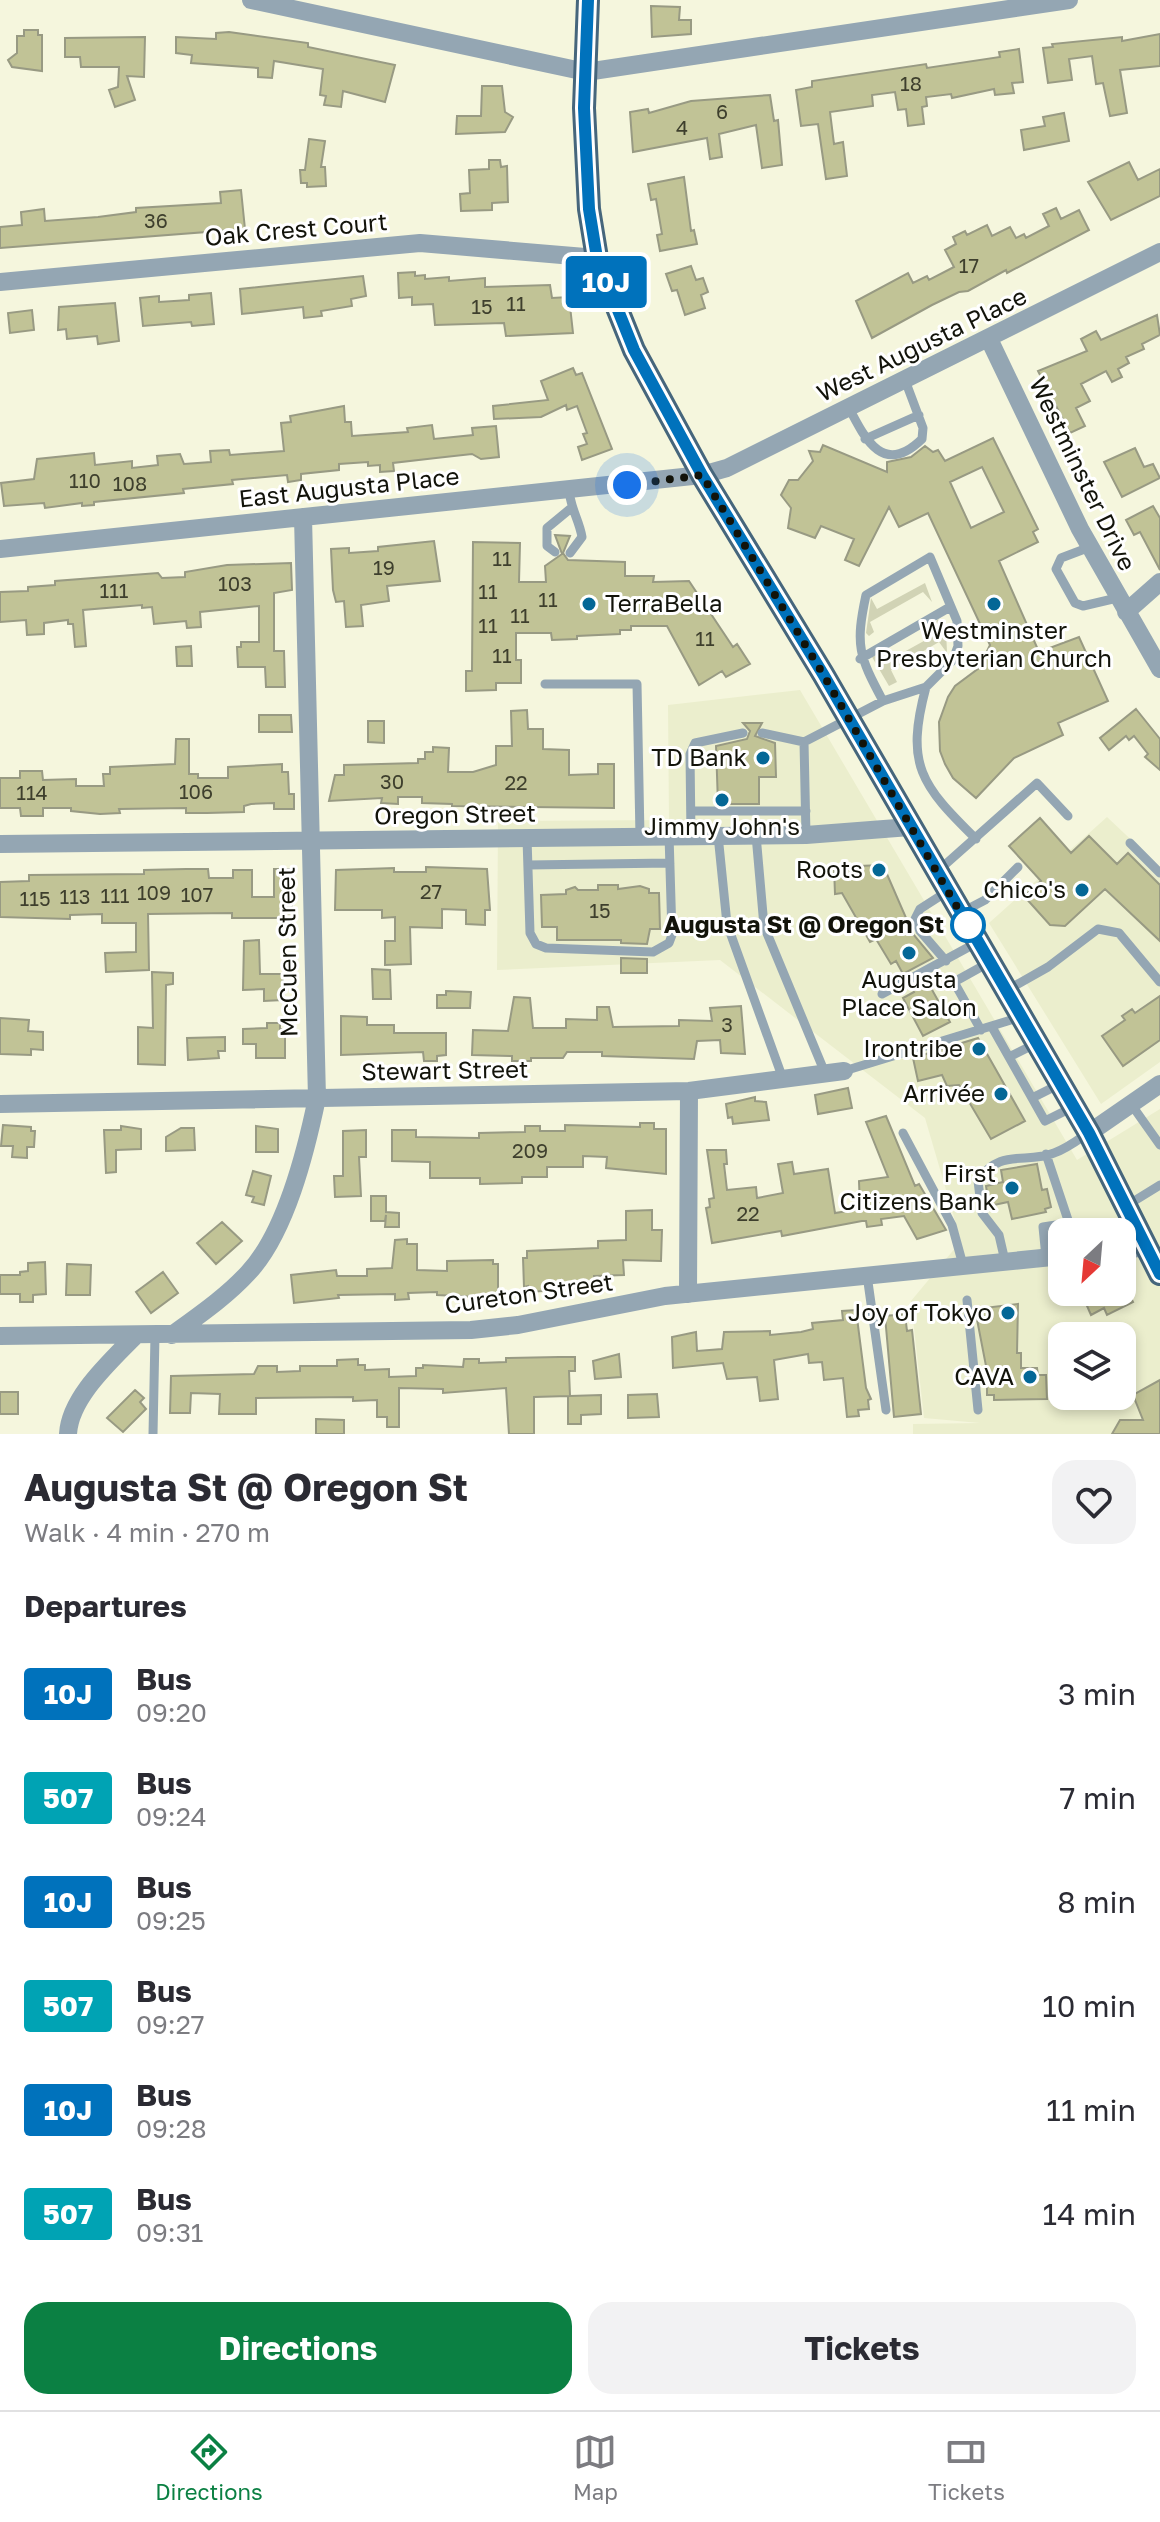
<!DOCTYPE html>
<meta charset="utf-8">
<style>
body{margin:0;font-family:"Golos Text",sans-serif;background:#f2f2f3;color:#2b2b33;height:100vh;display:flex;flex-direction:column;font-size:30px;white-space:nowrap}
*{box-sizing:border-box;margin:0}
p{font-size:26px;color:#7c7c81}
.icon{flex:none;width:44px;height:44px;fill:none;stroke:currentColor;stroke-width:2;stroke-linecap:round;stroke-linejoin:round}
.map{position:relative;height:1434px;overflow:hidden}
.details{display:flex;flex-direction:column;background:#fff;flex:1}
.details>*{flex:none}
.badge{padding:0 16px;border-radius:6px;font-size:28px;line-height:52px}
.needle{width:52px;rotate:206deg}
.buttons{position:absolute;left:1048px;top:1218px;display:grid;gap:16px}
.buttons a{display:grid;place-items:center;width:88px;height:88px;border-radius:16px;background:#fff;box-shadow:0 4px 12px #0003;font-size:40px}
.you{position:absolute;width:40px;height:40px;margin:-20px;border:6px solid #fff;border-radius:50%;background:#1a73e8;box-shadow:0 0 0 12px #1a73e833}
.map>.badge{position:absolute;translate:-50% -50%;box-shadow:0 0 0 4px #fff}
h2{padding:0 24px;font-size:30px;line-height:72px}
.round{display:grid;place-items:center;flex:none;width:84px;height:84px;border-radius:24px;background:#f2f2f3}
.overview{display:flex;align-items:center;justify-content:space-between;height:136px;padding:0 24px}
h1{font-size:38px;font-weight:700;line-height:60px}
.action{display:flex;gap:16px;margin-top:auto;padding:16px 24px}
.action a{flex:1;height:92px;border-radius:24px;background:#0b8043;color:#fff;font-size:32px;font-weight:700;line-height:92px;text-align:center}
.action a+a{background:#f2f2f3;color:#2b2b33}
ul{padding:0;list-style:none}
li{display:flex;align-items:center;gap:24px;height:104px;padding:0 24px}
li div{flex:1}
li b{display:block;font-size:30px}
li em{font-style:normal}
li .badge{min-width:88px;font-weight:700;text-align:center}
.tab-bar{display:flex;justify-content:space-around;align-items:center;height:112px;border-top:2px solid #e1e1e2;background:#fff;font-size:22px;color:#7c7c81}
.tab-bar a{display:grid;justify-items:center;gap:4px}
.tab-bar .selected{color:#0b8043}
.map>svg:first-child{display:block}
.built{fill:#ebeecd;fill-rule:evenodd}
.green{fill:#d1d3b5}
.building{fill:#c1c396;stroke:#989a83;stroke-width:2;fill-rule:evenodd}
.lines{fill:none;stroke-linecap:round;stroke-linejoin:round}
.service{stroke:#94a6b3;stroke-width:9}
.minor{stroke:#94a6b3;stroke-width:18}
.primary{stroke:#46667c;stroke-width:24}
.line-casing{stroke:#fff;stroke-width:18}
.line{stroke:#0072bc;stroke-width:12}
.walk{stroke:#12130a;stroke-width:8;stroke-dasharray:0 14.4}
.poi-dot{fill:#046796;stroke:#fff;stroke-width:3}
.stop-dot{fill:#fff;stroke:#0072bc;stroke-width:4}
.labels{text-anchor:middle;stroke-width:6;stroke-linejoin:round;paint-order:stroke}
.number-label{font-size:20px;fill:#3e3f2d}
.street-label{font-size:24px;fill:#12130a;stroke:#fff}
.poi-label{font-size:24px;fill:#12130a;stroke:#fff;text-anchor:end}
.stop-label{font-size:24px;font-weight:bold;fill:#12130a;stroke:#fff;text-anchor:end}
</style>
<div class="map">
<svg width="1160" height="1434" viewBox="0 0 1160 1434">
<rect width="100%" height="100%" fill="#f5f6dd"/>
<!-- built -->
<path class="built" d="M800,690L1077,1160L1160,1109V1434H913V1424L980,1423L924,1418L911,1301L961,1241L925,1118L720,960L497,970L498,821L669,820L668,705ZM1062,1232H1122V1292H1062ZM1062,1336H1122V1396H1062Z
M1107,817L1160,867V1062L1101,1104L989,923Z"/>
<!-- green -->
<path class="green" d="M925,583L932,602L923,592L870,622L874,632L869,636L866,633L871,598L877,609Z
M938,619L946,629L947,653L939,642L891,670L897,682L889,686L872,657L880,652L886,662L940,632L936,622Z"/>
<!-- building -->
<path class="building" d="M651,6L680,7L679,20H691V34L652,37Z
M24,30H38V35H42V71L12,67L8,60L17,53V36H24Z
M229,32L308,43V47L395,65L385,102L343,91L341,107L324,105L326,96L320,95L323,69L274,61L272,78L258,77V68L191,63L192,55L176,53V37L216,39V33Z
M1160,34V66L1120,70L1127,113L1110,116L1103,83L1096,84L1092,56L1069,59L1072,80L1048,83L1043,48L1053,47L1052,44L1122,37V41Z
M145,37L144,77L127,76L135,100L115,107L109,90L118,87L119,67H81L80,57H65V38Z
M1019,49L1023,82L1012,83L1014,93L995,95L994,89L952,98L951,94L926,97L927,106L922,107L924,124L908,126L906,109L898,110L895,92L872,95L873,106L830,112L834,144L843,142L847,176L826,179L818,124L801,126L796,90L812,87V81L926,64L927,68L1000,57L999,52Z
M482,86H502L505,112L513,117L505,132L456,134L457,116H481Z
M770,95L774,121L778,120L782,165L762,168L756,125L719,134L722,157L710,159L707,138L633,152L630,112L648,109L649,113L691,101Z
M1064,113L1069,141L1024,150L1021,130L1045,126L1043,117Z
M309,139L325,141L321,167H325L326,186L307,187V183H301L300,170H305Z
M489,160H500L501,167L507,166L508,202L492,203V210L461,211L460,194L470,193L469,170L489,169Z
M1129,162L1138,180L1160,169V196L1111,220L1088,182Z
M684,177L691,231L694,230L697,244L660,251L657,235L662,234L656,199L651,200L648,184Z
M241,190L245,229L0,248V227L22,225L21,212L44,209L45,221L98,217L136,212V208L221,203L220,192Z
M1056,208L1061,219L1079,210L1089,230L1007,273L1006,270L968,291L959,292L932,305L872,338L856,301L908,273L913,283L927,276L929,280L954,267L945,250L956,244L953,237L965,231L967,235L987,225L992,236L1010,227L1016,238L1024,234L1026,238L1049,226L1043,214Z
M691,266L696,280L703,278L708,292L701,295L705,308L685,315L677,290L672,291L666,274Z
M415,272V276L425,275V279L449,277V281L485,278V287L550,285L552,298L569,297L573,333L506,336L504,323L435,325L433,304L412,305V297L399,298L398,273Z
M363,276L366,296L351,299L352,306L321,311L322,316L304,318L303,307L242,314L240,289Z
M211,293L214,324L192,326L191,322L143,326L140,298L159,296V302L189,300V295Z
M115,303L119,341L98,344L97,336L67,339L66,329L58,330L59,307Z
M32,310L34,330L10,333L8,313Z
M1157,315L1160,335L1142,344L1144,349L1126,357L1129,363L1118,369L1122,377L1112,382L1106,371L1081,384L1090,401L1076,408L1085,426L1070,433L1038,371L1087,351L1081,339L1096,331L1101,340Z
M573,368L576,375L582,373L612,449L582,460L578,447L587,444L583,434L587,433L577,406L567,410L566,405L541,417L494,419L493,406L548,400L541,381Z
M344,406L345,422H351L352,436L408,432L407,428L432,425L434,439L473,435L472,428L496,426L499,457L481,459L472,454L436,458L393,463L394,471L380,472V465L368,466V462L339,464V470L301,474V480L288,482L287,475L232,480L233,484L183,489L184,493L94,502V505L82,506V503L45,508L44,503L4,506L1,483L34,479L37,459L94,453L95,465L132,461V468L158,465L157,456L180,454L184,464L211,462L210,451L229,450L230,455L284,451L281,423L291,422L290,416Z
M993,438L1038,529L1033,532L1038,542L999,561L1039,652L1079,637L1108,701L1058,723L1063,735L1014,758L976,798L953,778L945,764L940,751L939,722L948,697L955,686L979,668L990,645L928,513L899,527L889,507L859,566L845,560L854,539L821,526L815,538L788,528L791,508L781,495L789,480H798L813,461L809,451L820,452L823,445L887,472V462L911,457L925,446L933,452L938,450L945,461ZM982,467L1004,512L971,528L950,482Z
M1135,448L1144,467L1153,464L1160,478L1122,497L1104,462Z
M1153,506L1160,518V570L1140,532L1134,535L1126,520Z
M555,535L570,536L563,553L568,560L625,562V576H654L653,582L689,581L733,647L737,644L750,664L726,677L722,671L699,685L667,626H631V630H620V634L577,636V639L552,640L551,633H516V660H521V683H496V690L466,691V671H472L473,542L520,543L519,582H546L545,566L562,554Z
M434,541L440,581L387,586L389,601L361,605L363,626L346,627L344,601L336,602L333,590L331,549L349,548V553L378,551V547Z
M291,563L292,590L274,593V651H284L285,687H266L265,667H238L237,647H241V642H259V606L200,612L201,627L187,628L186,621L154,624L152,607L142,608V605L83,610L86,646L75,647L73,624H68V620L44,623V634L27,635L26,620L0,622V592L28,591V587L55,585V581L158,573L162,578L185,577V572L227,565Z
M191,646L192,666H177L176,647Z
M1136,709L1160,739V770L1145,757L1148,754L1134,736L1129,740L1126,736L1109,750L1100,738Z
M527,710L528,729H543V749L569,750V775L598,774V764H614V808L452,806V804L422,803V797H398V804L381,803L382,798L329,801L335,775H344V765L418,763V759H425V752H433V747L449,748L448,772H473L496,765V746H512L511,711Z
M259,715H291L292,732H259Z
M368,721H384V743L368,742Z
M743,723H762L755,736L775,743L776,777H759V804H718L716,746L747,739L750,731Z
M176,739H189V774H198V778H228V767L282,764V772H288L289,794H294V809H274V803L251,804L244,806V812L207,813H186V808L119,809L120,813L100,814L71,811V808H43V816H21L20,808H0V778H20V771H42L43,780L76,779V786H104L103,774H110V767L175,764Z
M1040,818L1071,853L1089,836L1117,864L1128,853L1160,885V941L1105,889L1065,926L1050,925L1024,896L1041,881L1009,846Z
M883,865L913,934L933,958L903,974L896,961L891,964L876,939L870,942L842,893L835,894L834,867Z
M426,867L487,869L490,910H485V925L466,924V910L442,909V928L410,927L411,964L385,965V941H395V917L382,918V910H335L336,870L394,868V872H426Z
M186,869H208L209,878H233V870H252V897H274V869H292V918H232V913L148,914L149,970L106,972L105,953L136,952V923H102V914L70,915V919L0,917V882L29,881V875L144,874V870Z
M598,885H618V889L640,886L649,889V893H659L660,929H650L647,944L621,943V940H557V927H542L541,895L566,894V890L575,887L578,890H598Z
M259,940L260,974H283V1000L264,1001V989L243,990L244,941Z
M621,958L647,959V973H621Z
M372,969L390,970L391,999H373Z
M152,972L173,973V984L166,985L165,1065L138,1064V1027L153,1028Z
M926,979L950,1022L923,1036L903,998L914,992L911,987Z
M446,991L471,992L470,1008H437V995H446Z
M1160,996V1040L1123,1066L1102,1036L1125,1020L1122,1016L1132,1009L1135,1013Z
M514,997L530,998L533,1028H566V1019L597,1020V1007H609L613,1027L679,1026V1020L712,1021L710,1008L741,1006L745,1054L721,1053L720,1040L697,1041L694,1059L602,1056V1052H567L563,1058H531V1061H512V1056L472,1055L473,1030L508,1031Z
M341,1016L367,1017V1025H394V1033H446V1055L437,1056V1061H424L423,1052L341,1055Z
M0,1018L29,1020L28,1031L43,1032V1050L31,1049V1055L0,1054Z
M267,1023H280V1029H285V1058H256V1044H243V1029L267,1028Z
M225,1037V1051H218L219,1058L188,1060L187,1038Z
M978,1038L1025,1121L991,1139L959,1085L947,1086L942,1075L918,1081L913,1058Z
M848,1088L852,1108L818,1114L815,1095Z
M755,1097V1101L766,1102L769,1120L733,1124L732,1117L728,1118L726,1104Z
M886,1116L915,1186L919,1184L946,1230L917,1239L904,1216L881,1219L882,1225L867,1227L866,1221H862L782,1236L781,1231L712,1243L706,1208L710,1207L709,1199L714,1198L707,1150H726L727,1164H724L727,1190L756,1187L757,1198L783,1193L778,1164L792,1162L794,1174L828,1169L835,1213L860,1209L859,1181L888,1177L866,1122Z
M640,1123H654V1129H666V1174L606,1168L607,1157L583,1156V1167H547V1177H522V1183L480,1184V1178H430V1162L392,1161V1130H416V1137L479,1138V1133L525,1132V1126H540V1131H565V1125L640,1127Z
M3,1125L31,1127V1131H35L34,1147H27V1158L12,1157L13,1146H1Z
M121,1126L141,1129V1149L116,1150V1172L106,1173L104,1130H121Z
M256,1126L278,1129V1152H256Z
M181,1128H194L195,1150L166,1151V1137Z
M366,1130V1157H359L361,1196L335,1197L334,1176H343V1131Z
M1037,1164L1042,1190L1047,1189L1051,1207L1045,1209L1046,1212L1012,1219L1008,1202L989,1206L986,1186L1003,1182L1001,1170Z
M253,1171L271,1176L264,1205L252,1202L254,1197L246,1195Z
M371,1196H386V1212L399,1213V1227H385L386,1215L385,1221H371Z
M652,1210V1230H662L661,1261L623,1260L624,1275L594,1276V1290L546,1286L543,1291L528,1292V1286L524,1287L523,1258H527V1251L598,1248V1241L626,1240V1211Z
M222,1222L242,1241L216,1264L197,1243Z
M407,1239V1244H417V1270L447,1271V1261L493,1260V1264H498V1298L437,1295V1292L408,1293L409,1299L395,1300V1294L338,1295L339,1298L294,1303L291,1275L336,1270L337,1276H367V1269L392,1268L395,1240Z
M45,1262L46,1294L33,1295V1302H20V1294H0V1275H20V1272L28,1271V1263Z
M67,1264L91,1265L90,1295H66Z
M163,1272L178,1293L151,1313L136,1292Z
M1099,1292H1128L1133,1302L1107,1315L1104,1308L1091,1315L1084,1299Z
M1018,1304L1017,1353H1021V1368H1037L1038,1375H1046L1047,1399L994,1400V1395H987V1371L975,1309Z
M856,1310L866,1388L871,1399L868,1400L869,1409L858,1410L859,1416L847,1417L843,1378L824,1380L822,1362L809,1363L808,1354L774,1360L778,1399L760,1401L757,1377L727,1379L723,1363L673,1368L672,1337L696,1332L697,1351L722,1349L724,1332L770,1331V1335L801,1332L813,1329L812,1323L843,1320L842,1311Z
M905,1314L907,1331L912,1330L921,1414L894,1417L885,1316Z
M619,1354L621,1377L595,1379L593,1361Z
M559,1357H575V1371H569L570,1396L601,1395V1414L581,1415V1424H568V1396L534,1397V1434H509L506,1388L443,1393V1389L399,1388V1427H387V1417H377V1400L353,1401V1397L256,1398V1414H219L220,1394L191,1393L190,1413H170L171,1376L254,1374L258,1366H277V1372L300,1371V1366H337V1360L358,1359V1365H365V1370L389,1369V1377L416,1376V1368H423V1365L463,1367L464,1359H479V1363L506,1362V1358Z
M1160,1380V1434H1112L1120,1420H1143L1133,1395Z
M135,1390L144,1398L140,1402L146,1409L123,1432L107,1418Z
M0,1392H18V1414H0Z
M657,1394L659,1417L628,1418V1395Z
M316,1419L344,1420V1434H316Z"/>
<g class="lines">
<!-- service -->
<path class="service" d="M849,408C866,441 884,476 922,439L923,428L905,380
M865,439L919,415
M569,489C570,508 579,519 582,537L570,553
M1090,547L1061,558L1056,569L1075,603L1083,606L1117,598
M555,552L547,546V528L570,509
M860,659L950,607
M545,684H637L640,836
M926,687C905,765 921,785 976,839
M762,733L804,742L883,701L926,687L953,660L958,646L957,621L930,557L866,595C855,646 859,656 883,701
M804,742L806,835
M691,811H806
M691,835L690,754L695,743L743,733
M718,835L727,924L783,1079
M756,835L764,926L825,1073
M527,838L530,933L536,944L546,948L653,952L669,943L672,935L669,835
M1130,843L1160,873
M528,865L670,863
M939,870L1037,783L1068,816
M964,911L985,900L1018,867
M946,961L920,931L915,919L920,909L948,891
M1009,989L1048,967L1098,929L1119,933L1160,982
M882,994L978,942
M992,1027L1045,1121L1071,1108
M981,1030L954,982L990,962
M1009,1057L1037,1043
M844,1071L1021,1017
M1032,1098L1060,1084
M1131,1104L1160,1145
M903,1133L952,1225L963,1265
M1046,1154L1069,1223L1043,1227L1046,1257
M1126,1206L1160,1185
M1005,1261L999,1235L982,1213L978,1181C999,1148 1026,1164 1054,1153C1066,1149 1078,1140 1088,1133
M867,1275L886,1410
M967,1300L978,1410
M153,1434L155,1335"/>
<!-- minor -->
<path class="minor" d="M251,0L586,72L1069,0
M0,282L420,243L597,258
M989,339L1080,529L1160,669
M0,549L702,475L727,468L1160,252
M1126,612L1160,582
M0,844L806,835L910,827
M0,1104L689,1091L844,1071
M1089,1133L1160,1084
M1122,1250L1147,1247
M688,1294L689,1091
M172,1335C198,1316 226,1297 248,1273C286,1233 306,1151 317,1098L303,517
M0,1336L471,1330L518,1325L665,1296L1062,1256
M68,1434C70,1397 111,1361 135,1336"/>
<!-- primary -->
<path class="primary" d="M588,0L584,108L589,209L597,258L634,350L702,475L823,674L1089,1133L1160,1274"/>
</g>
<g class="lines">
<!-- line casing -->
<g class="line-casing">
<path id="line" d="M588,0L584,108L589,209L597,258L634,350L702,475L823,674L1089,1133L1160,1274"/>
</g>
<!-- line -->
<use href="#line" class="line"/>
<!-- walk -->
<path class="walk" d="M627,485L702,475L823,674L969,928L968,925"/>
</g>
<!-- markers -->
<g class="poi-dot">
<circle cx="589" cy="604" r="8"/>
<circle cx="994" cy="604" r="8"/>
<circle cx="763" cy="758" r="8"/>
<circle cx="722" cy="800" r="8"/>
<circle cx="879" cy="870" r="8"/>
<circle cx="1082" cy="890" r="8"/>
<circle cx="909" cy="953" r="8"/>
<circle cx="979" cy="1049" r="8"/>
<circle cx="1001" cy="1094" r="8"/>
<circle cx="1012" cy="1188" r="8"/>
<circle cx="1008" cy="1313" r="8"/>
<circle cx="1030" cy="1377" r="8"/>
</g>
<circle class="stop-dot" cx="968" cy="925" r="16"/>
<g class="labels">
<!-- number labels -->
<g class="number-label">
<text x="911" y="91">18</text>
<text x="722" y="119">6</text>
<text x="682" y="135">4</text>
<text x="156" y="228">36</text>
<text x="969" y="273">17</text>
<text x="516" y="311">11</text>
<text x="482" y="314">15</text>
<text x="85" y="488">110</text>
<text x="130" y="491">108</text>
<text x="502" y="566">11</text>
<text x="384" y="575">19</text>
<text x="235" y="591">103</text>
<text x="114" y="598">111</text>
<text x="488" y="599">11</text>
<text x="548" y="607">11</text>
<text x="520" y="623">11</text>
<text x="488" y="633">11</text>
<text x="705" y="646">11</text>
<text x="502" y="663">11</text>
<text x="392" y="789">30</text>
<text x="516" y="790">22</text>
<text x="196" y="799">106</text>
<text x="32" y="800">114</text>
<text x="431" y="899">27</text>
<text x="154" y="900">109</text>
<text x="197" y="902">107</text>
<text x="115" y="903">111</text>
<text x="75" y="904">113</text>
<text x="35" y="906">115</text>
<text x="600" y="918">15</text>
<text x="727" y="1032">3</text>
<text x="530" y="1158">209</text>
<text x="748" y="1221">22</text>
</g>
<!-- street labels -->
<g class="street-label">
<text transform="translate(296 230) rotate(-5)" y="8">Oak Crest Court</text>
<text transform="translate(922 345) rotate(-26)" y="8">West Augusta Place</text>
<text transform="translate(1082 474) rotate(64)" y="8">Westminster Drive</text>
<text transform="translate(349 488) rotate(-6)" y="8">East Augusta Place</text>
<text transform="translate(455 815) rotate(-1)" y="8">Oregon Street</text>
<text transform="translate(288 952) rotate(-91)" y="8">McCuen Street</text>
<text transform="translate(445 1071) rotate(-1)" y="8">Stewart Street</text>
<text transform="translate(529 1294) rotate(-8)" y="8">Cureton Street</text>
</g>
<!-- poi labels -->
<g class="poi-label">
<text x="605" y="612" text-anchor="start">TerraBella</text>
<text x="994" y="639" text-anchor="middle">Westminster<tspan x="994" dy="28">Presbyterian Church</tspan></text>
<text x="747" y="766">TD Bank</text>
<text x="722" y="835" text-anchor="middle">Jimmy John's</text>
<text x="863" y="878">Roots</text>
<text x="1066" y="898">Chico's</text>
<text x="909" y="988" text-anchor="middle">Augusta<tspan x="909" dy="28">Place Salon</tspan></text>
<text x="963" y="1057">Irontribe</text>
<text x="985" y="1102">Arrivée</text>
<text x="996" y="1182">First<tspan x="996" dy="28">Citizens Bank</tspan></text>
<text x="992" y="1321">Joy of Tokyo</text>
<text x="1014" y="1385">CAVA</text>
</g>
<!-- stop labels -->
<g class="stop-label">
<text x="944" y="933">Augusta St @ Oregon St</text>
</g>
</g>
</svg>
<div class="buttons">
<a><svg class="needle" viewBox="-14 -14 28 28"><path d="M0-13l5 13h-10z" fill="#e53935"/><path d="M0 13l5-13h-10z" fill="#7c7c81"/></svg></a>
<a><svg class="icon" aria-label="layers" viewBox="0 0 24 24"><path d="M12 4l9 5-9 5-9-5zM3 14l9 5 9-5"/></svg></a>
</div>
<div class="you" style="left:627px;top:485px"></div>
<b class="badge" style="left:606px;top:282px;background:#0072bc;color:#fff">10J</b>
</div>
<section class="details">
<div class="overview"><div><h1>Augusta St @ Oregon St</h1><p>Walk · 4 min · 270 m</p></div><a class="round"><svg class="icon" aria-label="heart" viewBox="0 0 24 24"><path d="M12 20l-8-8c-3-5 5-10 8-4 3-6 11-1 8 4z"/></svg></a></div>
<h2>Departures</h2>
<ul>
<li><span class="badge" style="background:#0072bc;color:#fff">10J</span><div><b>Bus</b><p>09:20</p></div><em>3 min</em></li>
<li><span class="badge" style="background:#00a3b4;color:#fff">507</span><div><b>Bus</b><p>09:24</p></div><em>7 min</em></li>
<li><span class="badge" style="background:#0072bc;color:#fff">10J</span><div><b>Bus</b><p>09:25</p></div><em>8 min</em></li>
<li><span class="badge" style="background:#00a3b4;color:#fff">507</span><div><b>Bus</b><p>09:27</p></div><em>10 min</em></li>
<li><span class="badge" style="background:#0072bc;color:#fff">10J</span><div><b>Bus</b><p>09:28</p></div><em>11 min</em></li>
<li><span class="badge" style="background:#00a3b4;color:#fff">507</span><div><b>Bus</b><p>09:31</p></div><em>14 min</em></li>
</ul>
<div class="action"><a>Directions</a><a>Tickets</a></div>
</section>
<nav class="tab-bar">
<a class="selected"><svg class="icon" aria-label="directions" viewBox="0 0 24 24"><path d="M12 3l9 9-9 9-9-9zM9 14v-3h6M13 9l2 2-2 2"/></svg>Directions</a>
<a><svg class="icon" aria-label="map" viewBox="0 0 24 24"><path d="M3 6l6-2 6 2 6-2v14l-6 2-6-2-6 2zM9 4v14M15 6v14"/></svg>Map</a>
<a><svg class="icon" aria-label="tickets" viewBox="0 0 24 24"><path d="M3 7h18v10H3zM15 7v10"/></svg>Tickets</a>
</nav>
